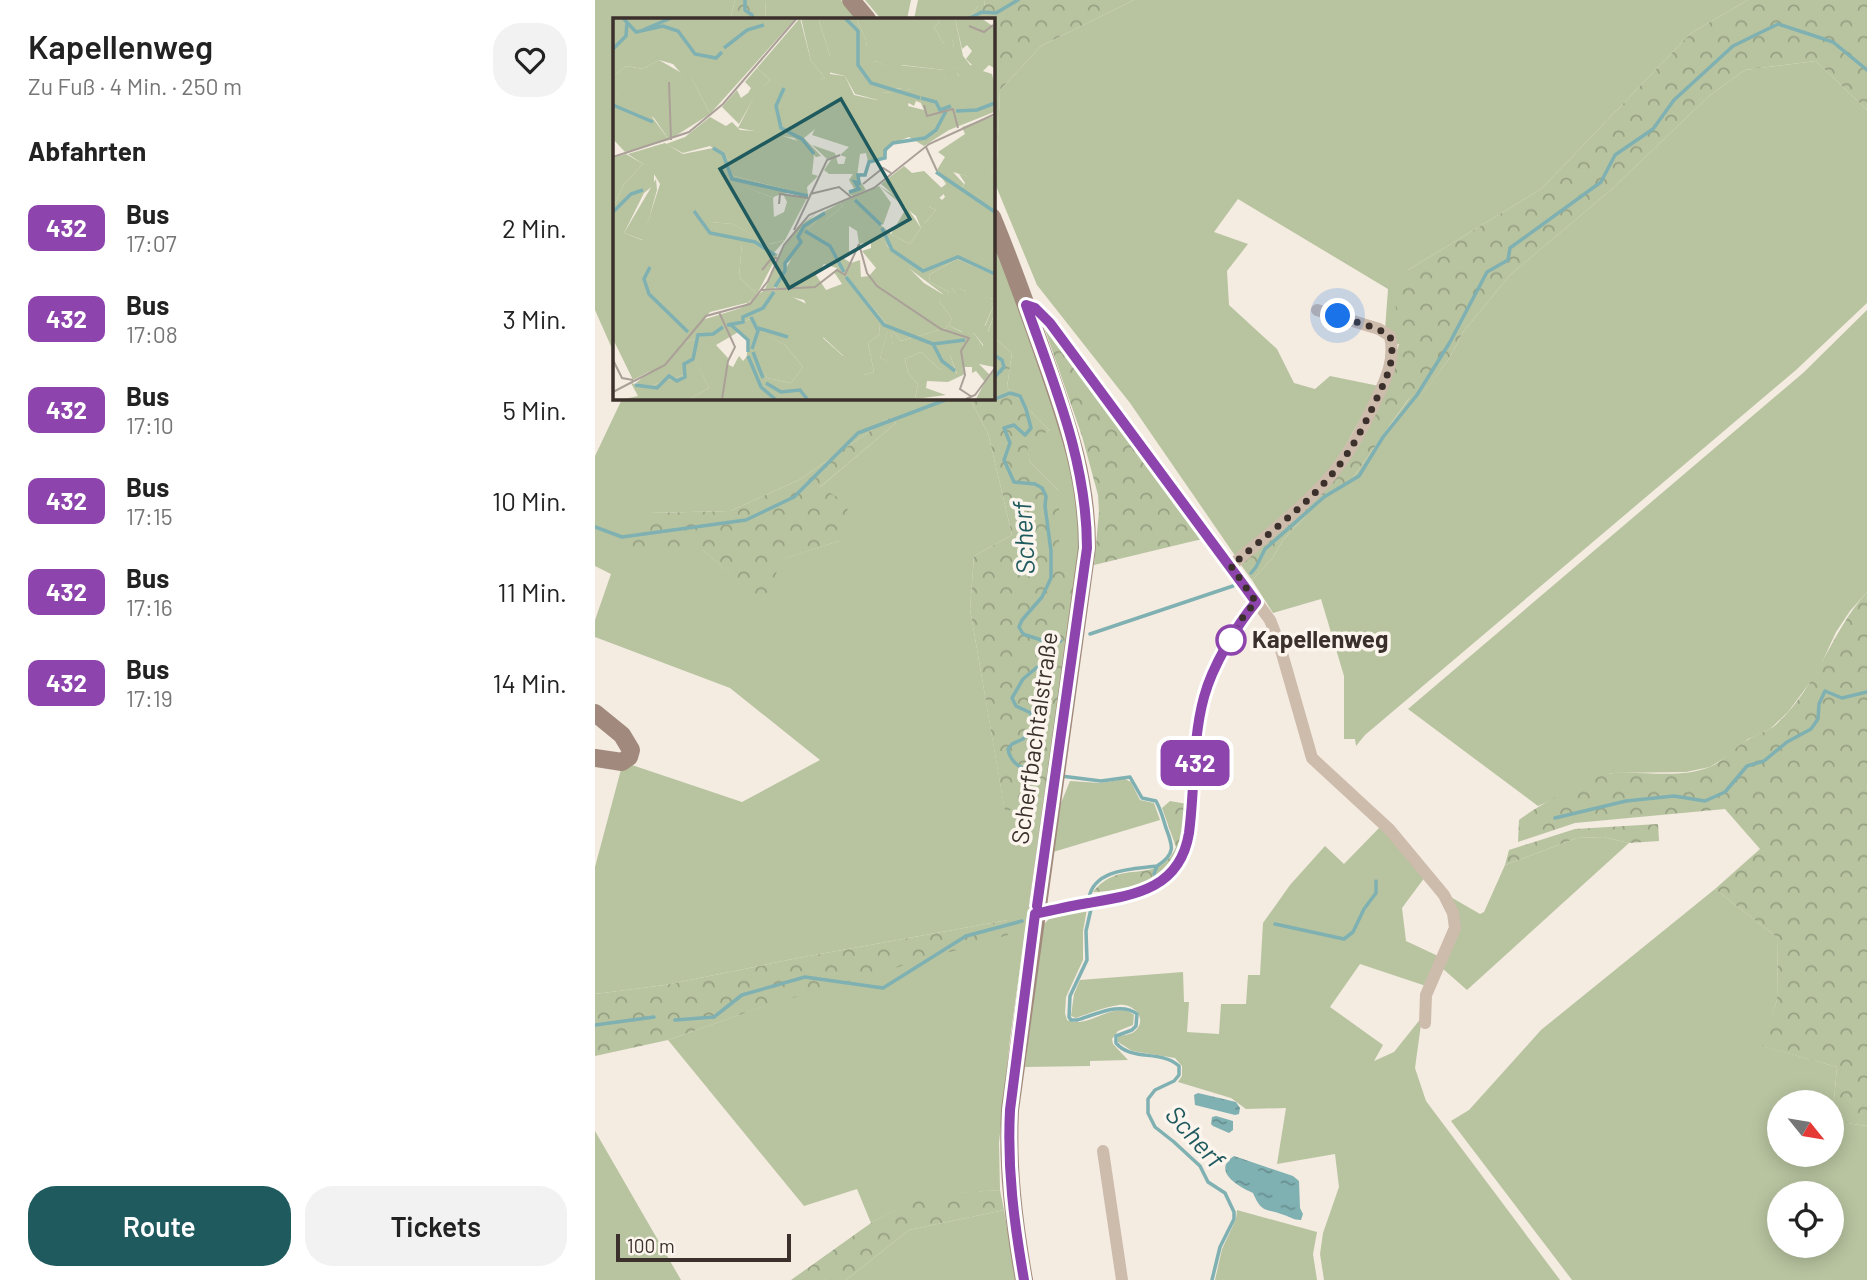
<!DOCTYPE html>
<html lang="de">
<meta charset="utf-8">
<style>
body{margin:0;font-family:Barlow,sans-serif;background:#f2f2f2;color:#222;height:100vh;display:flex;flex-direction:column;font-size:26px;white-space:nowrap}
*{box-sizing:border-box;margin:0}
p{font-size:23px;color:#767676}
.icon{flex:none;width:38px;height:38px;fill:none;stroke:currentColor;stroke-width:2;stroke-linecap:round;stroke-linejoin:round}
.map{position:relative;flex:1;overflow:hidden}
.sheet{display:flex;flex-direction:column;background:#fff;width:595px}
.sheet>*{flex:none}
.badge{padding:0 14px;border-radius:10px;font-size:24px;line-height:46px}
.needle{width:46px;rotate:120deg}
.fabs{position:absolute;left:1172px;top:1090px;display:grid;gap:14px}
.fabs a{display:grid;place-items:center;width:77px;height:77px;border-radius:50%;background:#fff;box-shadow:0 4px 18px #0003;font-size:35px}
.scale{position:absolute;left:21px;bottom:18px;width:175px;box-sizing:border-box;padding-left:7px;border:4px solid #3b302b;border-top:0;font-size:19px;line-height:24px;white-space:nowrap;color:#3b302b;-webkit-text-stroke:5px #fbf5ee;paint-order:stroke}
.you{position:absolute;width:35px;height:35px;margin:-18px;border:5px solid #fff;border-radius:50%;background:#1a73e8;box-shadow:0 0 0 10px #1a73e833}
.map>.badge{position:absolute;translate:-50% -50%;box-shadow:0 0 0 4px #fff}
h2{padding:0 28px;font-size:26px;line-height:63px}
.round{display:grid;place-items:center;flex:none;width:74px;height:74px;border-radius:28px;background:#f2f2f2}
.headline{display:flex;align-items:center;justify-content:space-between;height:119px;padding:0 28px}
h1{font-size:33px;font-weight:600;line-height:52px}
.action{display:flex;gap:14px;margin-top:auto;padding:14px 28px}
.action a{flex:1;height:80px;border-radius:28px;background:#1f5a5e;color:#fff;font-size:28px;font-weight:600;line-height:80px;text-align:center}
.action a+a{background:#f2f2f2;color:#222}
ul{padding:0;list-style:none}
li{display:flex;align-items:center;gap:21px;height:91px;padding:0 28px}
li div{flex:1}
li b{display:block;font-size:26px}
li em{font-style:normal}
li .badge{min-width:77px;font-weight:700;text-align:center}
main{display:flex;flex:1;min-height:0}
.map>svg:first-child{display:block}
.green{fill:#b8c4a0;fill-rule:evenodd}
.forest{fill:url(#forest-crowns)}
.water{fill:url(#water-ripples)}
.lines{fill:none;stroke-linecap:round;stroke-linejoin:round}
.stream{stroke:#7fb0b2;stroke-width:3.5}
.street{stroke:#cdbbac;stroke-width:12}
.secondary{stroke:#a18a7d;stroke-width:18}
.line-casing{stroke:#fff;stroke-width:16}
.line{stroke:#8e44ad;stroke-width:10}
.walk{stroke:#3b302b;stroke-width:7;stroke-dasharray:0 12.6}
.stop-dot{fill:#fff;stroke:#8e44ad;stroke-width:3.5}
.labels{text-anchor:middle;stroke-width:7;stroke-linejoin:round;paint-order:stroke}
.stop-label{font-size:24px;font-weight:bold;fill:#3b302b;stroke:#fbf5ee;text-anchor:start}
.street-label{font-size:24px;fill:#3b302b;stroke:#fbf5ee}
.water-label{font-size:26px;font-style:italic;fill:#1f5a5e;stroke:#fbf5ee}
.inset-river{fill:none;stroke:#7fb0b2;stroke-width:3.5}
.inset-road{fill:none;stroke:#aaa098;stroke-width:2}
.view{fill:#1f5a5e;fill-opacity:0.15;stroke:#1f5a5e;stroke-width:3.5}
.inset-edge{fill:none;stroke:#3b302b;stroke-width:3.5}
</style>
<main>
<section class="sheet">
<div class="headline"><div><h1>Kapellenweg</h1><p>Zu Fuß · 4 Min. · 250 m</p></div><a class="round"><svg class="icon" aria-label="heart" viewBox="0 0 24 24"><path d="M12 20l-8-8c-3-5 5-10 8-4 3-6 11-1 8 4z"/></svg></a></div>
<h2>Abfahrten</h2>
<ul>
<li><span class="badge" style="background:#8e44ad;color:#fff">432</span><div><b>Bus</b><p>17:07</p></div><em>2 Min.</em></li>
<li><span class="badge" style="background:#8e44ad;color:#fff">432</span><div><b>Bus</b><p>17:08</p></div><em>3 Min.</em></li>
<li><span class="badge" style="background:#8e44ad;color:#fff">432</span><div><b>Bus</b><p>17:10</p></div><em>5 Min.</em></li>
<li><span class="badge" style="background:#8e44ad;color:#fff">432</span><div><b>Bus</b><p>17:15</p></div><em>10 Min.</em></li>
<li><span class="badge" style="background:#8e44ad;color:#fff">432</span><div><b>Bus</b><p>17:16</p></div><em>11 Min.</em></li>
<li><span class="badge" style="background:#8e44ad;color:#fff">432</span><div><b>Bus</b><p>17:19</p></div><em>14 Min.</em></li>
</ul>
<div class="action"><a>Route</a><a>Tickets</a></div>
</section>
<div class="map">
<svg width="1272" height="1280" viewBox="0 0 1272 1280">
<defs>
<pattern id="forest-crowns" width="20" height="18" patternUnits="userSpaceOnUse" patternTransform="scale(1.75)"><rect width="20" height="18" fill="#b8c4a0"/><path d="M2 6a3 3 0 1 1 6 0M12 15a3 3 0 1 1 6 0" fill="none" stroke="#97a083"/></pattern>
<pattern id="water-ripples" width="26" height="14" patternUnits="userSpaceOnUse" patternTransform="scale(1.75)"><rect width="26" height="14" fill="#7fb0b2"/><path d="M2 4q2-2 4 0t4 0M15 11q2-2 4 0t4 0" fill="none" stroke="#699091"/></pattern>
</defs>
<rect width="100%" height="100%" fill="#f4ebe1"/>
<!-- green -->
<path class="green" d="M0,0H140L135,19H19V353L0,310Z
M171,0H246L261,19H170Z
M270,0H316L312,19H286Z
M323,0H390L389,6H383L374,19H319Z
M539,0H1153L1096,33L946,189L813,270L804,344L800,345L790,330L793,289L643,199L619,232L653,244L632,271L634,305L682,349L699,383L720,389L735,376L784,386L740,464L721,486L641,557L535,403L442,285L401,186L405,90L446,46Z
M1221,61L1272,110V303L1201,370L770,735L761,746L760,739H749V676L726,599L678,613L657,580L677,559L688,540L730,495L757,479L815,397L817,407L854,359L868,332L915,275L1017,189L1114,96L1150,70Z
M397,235L463,420L485,498L482,586L463,562L464,491L435,462L431,444L454,430L412,387L417,353L397,336Z
M1272,310V592L1255,611L1241,632L1222,673L1193,712L1175,729L1153,739L1134,755L1115,767L1091,772L1016,773L943,806L813,709L1208,373Z
M28,397H374L393,433L417,535L379,556L375,609L410,811L449,798L415,1039L404,1143L405,1190L327,1196L276,1223L262,1189L209,1206L73,1040L413,920L203,958L70,985L0,994V867L28,762L147,802L225,760L135,688L0,637V620L16,574L0,566V456ZM294,418L301,423L224,488L244,541L187,559L167,602L108,550L55,513L135,511L204,480Z
M530,779L536,782L545,800L559,803L565,820L458,852L466,803L475,781L505,783Z
M785,827L830,877L807,908L811,941L843,956L831,986L765,964L735,1007L788,1045L779,1061L799,1052L827,1017L820,1068L831,1101L965,1280H729L725,1254L728,1233L744,1187L740,1154L682,1164L691,1108L651,1109L636,1098L583,1082L587,1076V1066L580,1058L537,1051L523,1042V1037C528,1035 534,1035 539,1032C554,1020 539,1003 524,1005C509,1007 495,1013 481,1018L476,1016L479,994L485,980L588,972L589,1002H594L592,1032L624,1034L626,1004H651L653,975H665L668,923L695,885L730,846L749,864Z
M1008,837L1034,843L872,990L847,968L863,934L854,896L885,914L889,912L910,865L982,838Z
M1120,889L1183,938L1182,1000L1168,1046L1242,1067L1237,1121L1272,1126V1280H977L856,1121L874,1110L946,1030ZM1185,1102H1237V1155H1185ZM1185,1194H1237V1246H1185Z
M492,909L488,931V960L471,997L470,1013L472,1020C493,1030 520,999 539,1015L538,1025L523,1031L517,1039L518,1044L533,1060L495,1061V1066L430,1067L448,925L457,916Z
M0,1131L86,1280H0Z
M409,1210L421,1280H251L314,1230Z
M642,1210L722,1232L718,1254L722,1280H620L627,1249L641,1219Z"/>
<!-- forest -->
<path class="forest" d="M140,0H171L170,19H135Z
M390,0H539L446,46L405,90L401,185L397,179V19H374L383,6H389Z
M1153,0H1272V110L1221,61L1150,70L1114,96L1017,189L915,275L868,332L854,359L817,408L814,398L757,479L730,495L688,540L677,559L657,580L646,565L649,558L744,470L802,351L804,344L800,299L813,270L946,189L1096,33Z
M449,327L453,329L607,539L499,565L504,512L503,495L487,436Z
M397,336L417,353L412,387L454,430L432,445L435,462L464,491V562L482,586L449,798L410,812L375,609L379,556L417,535L393,433L374,397H397Z
M294,418L301,423L225,487L254,504L244,541L188,559L167,603L108,550L32,552L55,513L135,511L204,480Z
M1272,592V1126L1237,1121L1242,1067L1167,1046L1182,1000L1183,938L1120,889L1165,849L1130,809L980,823L923,842L924,820C944,805 996,775 1019,773C1050,771 1085,779 1115,767C1130,760 1140,747 1154,739C1161,734 1171,732 1178,727C1222,690 1234,634 1272,592Z
M575,801L592,804C587,869 563,889 498,892C527,856 562,888 581,847L567,808Z
M1063,824L1064,841L1034,843L1008,837L982,838L910,865L914,850L980,829Z
M413,920V935L167,1007L73,1040L0,1056V994L70,985L203,958Z
M405,1190L409,1210L314,1230L251,1280H196L276,1223L327,1195Z"/>
<!-- water -->
<path class="water" d="M603,1093L641,1102L645,1108L644,1114L640,1115L600,1105L599,1095Z
M621,1116L638,1121V1130L634,1133L618,1126L616,1124L617,1117Z
M639,1156L698,1176L704,1181L705,1208L708,1214L706,1220C698,1220 696,1217 689,1215C671,1208 667,1214 658,1193C644,1187 616,1171 639,1156Z"/>
<g class="lines">
<!-- stream -->
<path class="stream" d="M150,0V10L157,15L158,19
M373,19L387,12L401,13L423,0
M397,354L407,360L409,367L397,380
M396,397L400,399L415,393L425,396L431,409L436,428L430,435L419,425L409,428L415,443L409,460L419,482L440,484L447,488L451,496L450,506L456,551V578L447,597L427,620L424,627L428,634L452,642L455,650L452,659L428,679L417,698L421,706L436,713L437,728L428,739L417,744L413,749C416,766 430,770 445,773
M0,527L27,537L151,520L199,497L263,433L358,397
M656,573L661,567L670,549L729,497L764,476L788,437L822,395L855,342L892,272L913,260L915,248L1006,182L1020,155L1058,129L1079,100L1138,46L1183,24L1238,42L1272,70
M495,634L638,586
M452,642L466,641
M466,776L506,781L535,777L547,798L561,801C566,810 568,818 571,828C578,846 581,854 562,866C540,869 499,868 494,898
M960,818L1031,801L1079,796L1110,801L1130,792L1152,766L1169,761L1192,742L1216,729L1223,719L1224,704L1230,691L1247,698L1272,692
M559,874L562,866
M496,909L491,931L492,960L475,996L474,1017L476,1020H482C500,1015 526,1001 542,1014L541,1026L537,1030L521,1036V1043C537,1062 565,1049 584,1066V1075L579,1081L560,1090L553,1099V1113L560,1127L579,1142L605,1166L613,1182L630,1193L639,1212V1219L625,1247L617,1280
M680,924L749,939L758,932L769,909L781,893V881
M80,1020L119,1017L147,995L210,977L288,988L371,936L427,921
M0,1025L59,1017"/>
<!-- street -->
<path class="street" d="M431,305L440,308L455,323L675,620L684,643L717,758L795,830L849,895L858,913L860,928L831,995L830,1023
M636,566C670,536 714,504 742,468C759,446 771,422 782,398C792,377 800,359 795,336L784,329L722,310
M440,914C477,906 539,902 569,880C610,850 594,744 609,696C620,664 639,628 661,602
M508,1151L527,1280"/>
<!-- secondary -->
<path class="secondary" d="M256,0L272,19
M397,217C417,265 434,313 451,362C473,426 492,478 492,548L415,1110C412,1168 419,1223 429,1280
M0,713L27,735L36,750L34,757L27,762L0,758"/>
</g>
<g class="lines">
<!-- line casing -->
<g class="line-casing">
<path id="line" d="M429,1280C419,1222 412,1169 415,1110L440,914C458,910 475,906 493,903C540,895 585,889 594,833C600,788 597,741 609,697C617,667 641,626 661,602L455,323L440,308L431,305C459,385 492,461 492,548L442,906"/>
</g>
<!-- line -->
<use href="#line" class="line"/>
<!-- walk -->
<path class="walk" d="M636,640L649,615L661,602L636,566C670,536 714,504 742,468C759,446 771,422 782,398C792,377 801,359 795,336L783,329L743,316"/>
</g>
<!-- markers -->
<circle class="stop-dot" cx="636" cy="640" r="14"/>
<g class="labels">
<!-- stop labels -->
<g class="stop-label">
<text x="657" y="648">Kapellenweg</text>
</g>
<!-- street labels -->
<g class="street-label">
<text transform="translate(440 738) rotate(-82)" y="8">Scherfbachtalstraße</text>
</g>
<!-- water labels -->
<g class="water-label">
<text transform="translate(429 538) rotate(-93)" y="9">Scherf</text>
<text transform="translate(600 1137) rotate(48)" y="9">Scherf</text>
</g>
</g>
<!-- overview -->
<g transform="translate(18 18)">
<rect width="382" height="382" fill="#f4ebe1"/>
<path d="M12,0L13,17L0,29V1ZM188,0H211L206,3L217,38V56L232,58L241,77L264,82L271,74L278,75L296,82L295,88L311,92L306,81L280,70L328,74V61L346,58L342,51L359,47L353,41L359,33L354,27L349,31L342,0H368L381,9V50L376,47L370,53L379,56L381,64V94L336,112L311,128L296,119L276,127L272,140L255,144L253,135L247,136L244,158L253,172L240,178L235,175L242,172L236,162L240,156H216L211,152L220,139L214,141L199,127L222,135L225,146H231L233,139L227,137L236,129L199,117L213,88L204,63L212,60L198,43ZM243,0H321L327,4L321,9L330,25L339,20L341,29L332,52L289,47L287,55L263,43L255,46L253,22ZM46,42L79,61L97,96L56,122L41,100L0,75V59L13,48L30,51ZM144,50L157,62L143,76L126,106L109,89L124,72L128,80L135,75L138,70L132,64ZM381,98V153L372,164L340,154L351,166L348,171L343,169L324,152L332,139L325,134L352,116L349,109ZM97,99L113,108L119,104L127,112L158,114L188,124L201,138L199,156L205,158L194,169L195,177L121,158L116,152L118,143L97,128L70,135L53,126L72,119ZM13,136L30,146L11,166L0,190V140ZM291,148L299,155L311,153L333,174L316,189L323,192L312,205L268,166ZM98,155L158,179L165,176L160,180L161,199L171,194L174,184L170,176L194,180L172,222L156,226L119,206L97,204ZM43,161L44,172L30,222L11,215ZM266,168L278,185L270,207L262,200L274,228L311,265L331,277L326,283L339,301L333,310L288,323L239,265L266,305L267,316L255,325L261,354L251,357L210,319L191,282L169,277L163,268L196,210L204,202H213L230,188L227,185ZM236,208L244,213L246,226L258,224V230L249,233L263,250L256,258L248,259L247,242L238,245L230,240L236,236ZM229,244L221,254L229,266L213,272L203,257L211,246L224,250ZM294,189L308,210L297,226L278,216ZM205,193L193,205L187,224L175,238L161,271H152L168,233L182,213ZM129,225L165,236L144,276L126,259ZM344,241L381,257V281L370,279L381,287L371,309L350,314L336,308L353,273L338,269L342,274L335,284L331,283L336,274L317,264L316,257ZM381,297V349L366,346L377,357L381,351V381H363L372,364L363,353L359,355V349H351L352,356L335,364L314,363L313,370L333,377L302,381L305,366L295,355L292,341L308,334L325,350L344,356L337,337L361,315L370,328ZM140,300L144,312L136,325L127,313L103,327L115,340L114,346L120,349L126,338L130,343L135,337L148,359L195,381H77L96,370L80,338L72,344L71,357L33,369L23,365L70,325ZM275,312L278,314L283,347L267,340ZM151,316L172,327L190,349L178,365L154,360L140,328Z" fill="#b8c4a0" fill-rule="evenodd"/>
<path d="M12,0H183L97,96L79,61H73L60,46L46,42L30,51L13,48L0,59V29L13,17ZM187,0L198,43L212,60L205,63L215,93L209,96L211,104L191,120L208,138L203,139L181,120L125,110L143,75L157,62L144,50ZM211,0H243L253,22L256,45L263,43L287,54L285,47L332,52L330,40L341,29L339,21L330,25L321,9L327,4L321,0H342L350,38L358,48L343,51L346,59L329,61L328,75L281,70L307,81L308,85L303,83L301,88L278,75L271,74L265,82L242,76L232,58L215,54L210,41L217,38L206,3ZM0,75L36,95L56,122L12,134L0,121ZM52,125L70,136L100,130L118,143L116,152L121,158L195,177L175,175L158,179L98,156V204L119,206L157,226L172,222L160,236L129,226L126,259L144,276L137,284L97,294L51,346L20,362L1,323L0,190L11,166L30,146L15,136ZM41,156L47,166L29,222L11,215L31,175L41,167ZM324,152L348,171L352,165L346,156L372,163L381,153V257L344,241L316,257L317,264L336,274L332,283L342,274L337,268L353,273L351,290L336,308L349,314L350,296L358,294L372,308L381,287L367,278L381,281V297L375,313L379,320L371,328L361,315L348,330L346,340L337,337L344,357L325,350L308,334L292,341L295,355L305,366L302,381H195L152,367L137,336L144,312L140,300L70,325L89,302L128,290L150,273L165,272L212,295L218,307L210,320L230,338H246L251,357L261,354L255,325L267,316L266,306L236,267L239,265L288,323L333,310L339,301L326,283L330,276L285,242L240,182L278,216L297,226L308,210L303,198L266,168L296,187L312,205L323,192L316,189L324,178L329,182L332,179L328,170L333,166ZM275,313L278,314L282,346L267,340ZM152,317L172,327L190,349L178,365L154,360L141,328ZM227,185L230,188L213,202H204L196,210L188,233L173,246L174,252L161,271L175,237L187,224L184,218L192,204ZM80,337L96,370L77,381H11L25,378L18,365L33,369L71,357L72,344Z" fill="#b8c4a0" fill-rule="evenodd"/>
<path d="M145,303L155,313L177,319L145,316L141,329L151,343L152,361L170,372L202,369L220,381L153,378L133,348L135,322L126,313L144,310Z" fill="#b8c4a0"/>
<path class="inset-river" d="M10,0L23,14L50,8L65,13L82,36L103,40L109,34M232,0L245,13V47L258,65L307,80M30,12L58,0M111,30L134,12L151,7M0,31L13,18L14,5M171,70L163,88L168,110L189,121L201,136M308,80L323,84L327,92L338,88M0,87L40,104M343,93L364,92L382,85M100,130L110,136L119,161L195,178M323,154L382,194M236,174L246,171L242,164L246,165L245,157H252L256,144L272,140V132L280,125L312,120L323,112L333,93M242,182L268,207M81,193L97,215L142,224L162,237M0,194L18,176L30,172M269,210L279,232L310,253L345,239L382,256M192,213L217,228L231,254M37,249L31,261L36,276L75,314M233,259L271,307L320,326L329,343L342,353M162,269L172,253V245L188,224L185,219L191,208L212,195M138,299L145,313L139,331M117,306L135,322V334M114,307L130,304V299L150,290L161,274M145,310L175,319M320,326L352,322M140,334L150,360M135,338L148,369L162,381M153,365L168,374L187,372L194,381M22,367L44,370L56,358L64,363L72,359L71,346L80,341L85,317L100,316L110,309"/>
<path class="inset-road" d="M356,8L371,14L380,7M56,64L58,122M311,87L314,98L340,91L345,110M313,129L324,153M0,139L76,114L110,86L184,0M250,166L270,150L278,155M197,176L226,169L238,179M166,186L167,176L195,180M181,212L214,142L227,137M246,226L254,255L264,268L328,311L356,320L348,333L352,357L347,371L359,379M149,252L158,241L165,240M149,272L202,269L224,252L232,257L246,226M106,294L122,329L115,343L109,381M0,342L9,360L20,362M0,374L52,347L93,298L137,286L155,263L171,227L196,197L261,170L316,126L382,96M353,381L362,377L382,350"/>
<path class="view" d="M228,81L297,201L176,270L107,151Z"/>
<rect width="382" height="382" class="inset-edge"/>
</g>
</svg>
<div class="fabs">
<a><svg class="needle" viewBox="-14 -14 28 28"><path d="M0-13l5 13h-10z" fill="#e53935"/><path d="M0 13l5-13h-10z" fill="#767676"/></svg></a>
<a><svg class="icon" aria-label="locate" viewBox="0 0 24 24"><circle cx="12" cy="12" r="6"/><path d="M12 2v4M12 18v4M2 12h4M18 12h4"/></svg></a>
</div>
<div class="scale">100 m</div>
<div class="you" style="left:743px;top:316px"></div>
<b class="badge" style="left:600px;top:763px;background:#8e44ad;color:#fff">432</b>
</div>
</main>
